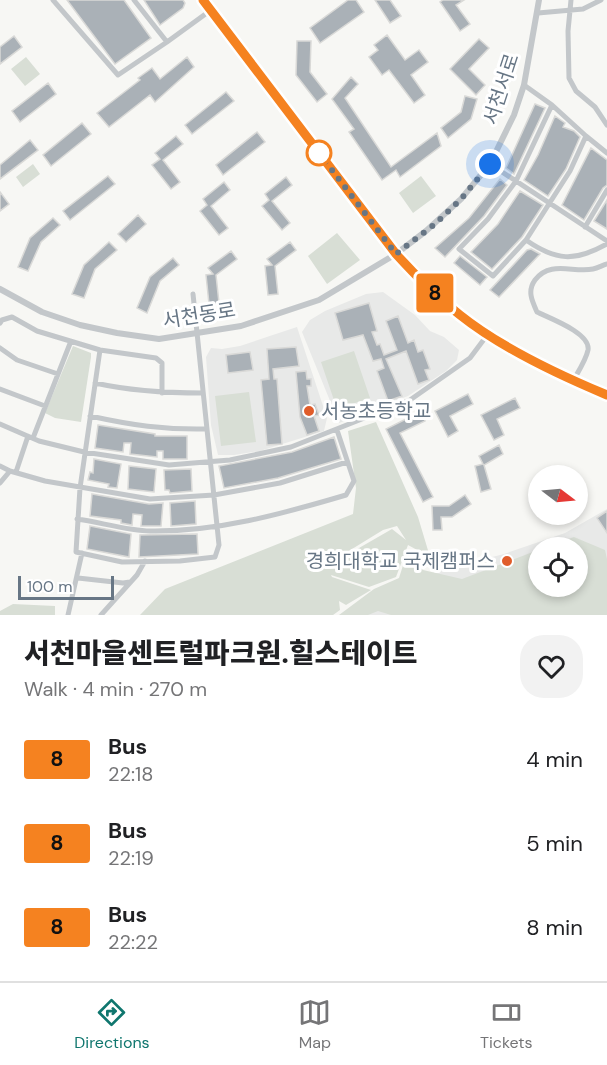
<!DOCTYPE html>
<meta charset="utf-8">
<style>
body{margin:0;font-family:"DM Sans","Noto Sans KR",sans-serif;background:#f2f2f2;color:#202124;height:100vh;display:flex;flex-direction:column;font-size:22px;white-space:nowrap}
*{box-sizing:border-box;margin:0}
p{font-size:20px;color:#757577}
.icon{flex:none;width:33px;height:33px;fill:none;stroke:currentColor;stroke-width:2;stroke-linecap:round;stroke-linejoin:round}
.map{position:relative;height:615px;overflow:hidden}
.panel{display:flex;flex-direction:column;background:#fff;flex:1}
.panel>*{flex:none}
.badge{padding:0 12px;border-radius:4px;font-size:21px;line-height:39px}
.needle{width:39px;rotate:106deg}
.buttons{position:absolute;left:528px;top:465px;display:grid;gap:12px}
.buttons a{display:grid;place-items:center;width:60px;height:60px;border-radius:50%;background:#fff;box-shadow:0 3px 9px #0003;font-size:30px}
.scale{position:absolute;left:18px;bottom:15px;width:96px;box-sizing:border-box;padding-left:6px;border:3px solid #677685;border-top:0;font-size:16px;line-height:21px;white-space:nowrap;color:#677685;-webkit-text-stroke:4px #fff;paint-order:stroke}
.you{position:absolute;width:30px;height:30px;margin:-15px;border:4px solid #fff;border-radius:50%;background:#1a73e8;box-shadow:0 0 0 9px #1a73e833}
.map>.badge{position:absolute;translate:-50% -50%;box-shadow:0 0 0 3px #fff}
.round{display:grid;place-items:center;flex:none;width:63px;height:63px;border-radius:24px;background:#f2f2f2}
.summary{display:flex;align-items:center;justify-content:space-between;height:102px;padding:0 24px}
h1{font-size:28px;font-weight:800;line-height:45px}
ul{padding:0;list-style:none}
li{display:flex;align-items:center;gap:18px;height:84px;padding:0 24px}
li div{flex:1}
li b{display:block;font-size:22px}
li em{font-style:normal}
li .badge{min-width:66px;font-weight:700;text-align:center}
.tabs{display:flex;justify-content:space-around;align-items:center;height:84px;border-top:2px solid #e0e0e0;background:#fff;font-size:16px;color:#757577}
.tabs a{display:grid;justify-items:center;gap:3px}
.tabs .active{color:#0f766e}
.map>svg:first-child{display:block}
.built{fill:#e8e9e8;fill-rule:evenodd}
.green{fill:#d8ded5;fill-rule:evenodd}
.building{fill:#aab1b7;stroke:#d9d9d7;stroke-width:1.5}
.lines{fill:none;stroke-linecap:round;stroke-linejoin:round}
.minor{stroke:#c3c7ca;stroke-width:5}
.tertiary{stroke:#c3c7ca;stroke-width:6}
.line-casing{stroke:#fff;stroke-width:14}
.line{stroke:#f58220;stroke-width:9}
.walk{stroke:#677685;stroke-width:6;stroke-dasharray:0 10.8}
.stop-dot{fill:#fff;stroke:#f58220;stroke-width:3}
.poi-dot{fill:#e05d2b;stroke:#fff;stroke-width:2}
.labels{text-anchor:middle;stroke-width:6;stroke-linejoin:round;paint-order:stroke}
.street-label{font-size:20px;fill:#677685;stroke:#fff}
.poi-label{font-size:20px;fill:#677685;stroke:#fff;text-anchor:start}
</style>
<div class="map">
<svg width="607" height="615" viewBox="0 0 607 615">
<rect width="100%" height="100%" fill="#f7f7f4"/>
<!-- built -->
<path class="built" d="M383,292L415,315L430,331L444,337L459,350L457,360L446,371L408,396L339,423L302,332L310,320L325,311L366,294Z
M297,327L327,418L324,431L260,451L234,455H218L211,425L206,357L211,348L222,349L240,346Z
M607,509V615H339L422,577L448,568L504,554L565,533ZM538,548H578V586H538Z"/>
<!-- green -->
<path class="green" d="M26,57L40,74L25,86L11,69Z
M33,164L40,174L23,187L16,177Z
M421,176L436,196L413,213L399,193Z
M337,233L360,260L327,284L308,256Z
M73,346L91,353V357L81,422L55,418L45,413Z
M354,351L370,398L337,409L321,362Z
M249,392L256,442L221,446L215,396Z
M376,422L418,517L430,557L408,545L396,577L369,587L331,575L332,577L371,590L346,605L339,601L340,610L333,615H140L165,589L353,514L356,488L348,431ZM397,526L406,540L392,529L326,567V565L383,530Z
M574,537L605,550L607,559V615H391L378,611L368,615H339L374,589L399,578L406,556L423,570L462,579L538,550V586H578V548L545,547Z
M13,604L55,606V615H0V611Z"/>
<!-- building -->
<path class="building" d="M67,0H124L151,38L115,64Z
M144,0H183L185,3L183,8L160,25Z
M348,0H356L364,12L320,43L310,28Z
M375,0H390L401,16L390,23Z
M443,0H464L456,5L470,24L460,31L440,2Z
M387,35L405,60L419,50L428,62L411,75L425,95L414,103L389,70L382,75L369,57L378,50L374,45Z
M14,36L22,47L0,64V47Z
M479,39L489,48L469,69L485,85L476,95L450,69Z
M297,41H311L310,72L327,94L317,102L296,75Z
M187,57L194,67L155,102L150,95L109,127L97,113L140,80L138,78L152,68L160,79Z
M351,77L358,84L345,98L391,167L437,133L441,146L400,177L396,170L382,180L349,132L354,129L332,99Z
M48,83L56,94L20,122L12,111Z
M226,92L234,101L192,134L185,125Z
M465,96L477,99L471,119L448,138L441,128L461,112Z
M535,104L545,108L514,174L506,168Z
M555,116L565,123L563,127L574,131L580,137L566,169L548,196L524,180L538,155Z
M82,123L91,134L51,166L43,155Z
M257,132L265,142L223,175L216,165Z
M176,136L183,144L163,160L180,182L171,189L152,165L160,159L155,153Z
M30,140L38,150L0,179V165Z
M591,148L607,160V185L603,188L584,220L562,205Z
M108,176L115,184L70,220L63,211Z
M286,177L292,185L272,201L290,223L282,230L262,206L269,200L265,194Z
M500,179L507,185L484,216L445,257L435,248L469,218Z
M224,182L230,190L211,206L228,228L219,235L200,211L207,205L203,199Z
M520,191L543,205L522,237L492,269L471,252L498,224Z
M0,192L9,204L0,211Z
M607,200V229L594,221Z
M138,215L146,224L126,242L118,234Z
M53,218L60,225L41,242L28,271L18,267L30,238Z
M109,242L117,250L95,269L84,298L72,294L84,265Z
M290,242L296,250L275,266L278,294L268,295L265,266L272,265L267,259Z
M531,249L540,254L499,297L490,290L527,250Z
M231,251L237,259L216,275L219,303L209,304L206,275L213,274L208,268Z
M460,256L487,277L480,285L454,263Z
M173,258L179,265L160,281L147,313L137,308L150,277Z
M369,303L377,331L372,332L377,345L380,344L384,355L397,350L386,321L398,316L408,343L414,340L418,352L423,350L430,369L425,370L429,380L418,384L406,351L386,359L402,396L388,401L377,371L384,368L381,359L373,361L363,335L343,340L335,313Z
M296,347L299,366L273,369L274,379H277L282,444L267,445L261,380L269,379L267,349Z
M250,352L253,370L228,373L226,355Z
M306,371L307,379H311V386H307L310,405L315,404L319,415L314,416L319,431L307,435L300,417L296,372Z
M468,394L473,404L450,416L458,431L448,437L435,411Z
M515,398L520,408L497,419L504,435L494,440L481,415Z
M420,412L425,421L400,433L433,497L423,502L386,429Z
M98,425L155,434V436H187V459H163V451H157V457L130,454L131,443H124L123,452L95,448Z
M334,437L341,459L278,478L224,488L219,466L292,452Z
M499,445L503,454L484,465L491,489L481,492L475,466L483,464L479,456Z
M94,459L121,464L117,488L108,487L109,484L88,480L90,472L93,473Z
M129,466L156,469L154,492L128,489Z
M191,469L192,491L170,493L169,490H165L164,470Z
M92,494L149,504L163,503L161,526H141L142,515L133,514L132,525L121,523V520L90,516Z
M465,495L471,504L452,517H441L442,530H433L432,506H449Z
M195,501L196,524L171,526L170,503Z
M607,511V533L597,518Z
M90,526L131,534L129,557L87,549Z
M197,534L198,554L139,557L140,535Z"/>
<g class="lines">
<!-- minor -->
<path class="minor" d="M53,0L118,75L167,42L134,0
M571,0L568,31L569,78L576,91L595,107L607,125
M538,13L583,9L601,0
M167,42L211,10
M524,85L552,105
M607,153L586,136L570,171L526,240C556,261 575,262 607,244
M490,164L607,241
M585,227L607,190
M526,240L493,276L459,249L488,219L516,181L552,105L586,136
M0,323L2,320L12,317L37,331L100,350L156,358L162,363V393
M0,348L17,360L58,374
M100,350L80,488L76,552L122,562L180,561L215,557L219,545L193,294
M573,381C578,372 586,360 588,350C591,333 549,318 537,312C532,301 527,291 535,280C550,260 573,273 593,269C598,268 603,265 607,264
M95,383C131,391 166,393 203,393
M0,389L45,406
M90,416C131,425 164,430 207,429
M0,424L39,441L84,452L117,457L169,465L230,460L291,447L410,400L470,358L488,334
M33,438L71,341
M0,466L10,471L45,481L150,499L214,495L280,483L347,462
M16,472L28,436
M0,483L10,471
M77,519C99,522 129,531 150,531C217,532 282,514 346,495L354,481L337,430
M78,578L123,583L130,582
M68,615L82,553
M101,615L137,575L145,561"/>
<!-- tertiary -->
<path class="tertiary" d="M203,0L396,254C416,276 437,297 460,315C498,346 561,377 607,395
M0,289L42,312L80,325L117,333L159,339L241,326L319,300L396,254L426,231L461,199L490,164L514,115L524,85L539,0"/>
</g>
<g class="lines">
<!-- line casing -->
<g class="line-casing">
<path id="line" d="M203,0L396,254C416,276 437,297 460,315C500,347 559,375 607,395"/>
</g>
<!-- line -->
<use href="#line" class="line"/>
<!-- walk -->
<path class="walk" d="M319,153L396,254L435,224L461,199L490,164"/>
</g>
<!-- markers -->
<circle class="stop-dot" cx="319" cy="153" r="12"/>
<g class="poi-dot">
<circle cx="309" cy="411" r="6"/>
<circle cx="507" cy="561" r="6"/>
</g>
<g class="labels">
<!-- street labels -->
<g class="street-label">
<text transform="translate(501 89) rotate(-72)" y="7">서천서로</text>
<text transform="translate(199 315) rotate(-9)" y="7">서천동로</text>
</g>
<!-- poi labels -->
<g class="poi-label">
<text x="321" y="418">서농초등학교</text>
<text x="495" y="568" text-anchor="end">경희대학교 국제캠퍼스</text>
</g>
</g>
</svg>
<div class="buttons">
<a><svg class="needle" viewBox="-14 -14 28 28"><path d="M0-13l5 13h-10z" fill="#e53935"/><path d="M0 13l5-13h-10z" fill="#757577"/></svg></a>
<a><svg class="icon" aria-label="locate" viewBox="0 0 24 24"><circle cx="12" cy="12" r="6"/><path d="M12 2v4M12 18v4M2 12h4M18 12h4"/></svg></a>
</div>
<div class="scale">100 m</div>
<div class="you" style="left:490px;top:164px"></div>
<b class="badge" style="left:435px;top:293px;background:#f58220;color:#111">8</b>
</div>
<section class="panel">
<div class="summary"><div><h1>서천마을센트럴파크원.힐스테이트</h1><p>Walk · 4 min · 270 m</p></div><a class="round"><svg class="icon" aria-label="heart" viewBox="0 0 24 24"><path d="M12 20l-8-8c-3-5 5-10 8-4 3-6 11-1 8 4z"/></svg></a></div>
<ul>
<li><span class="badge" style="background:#f58220;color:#111">8</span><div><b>Bus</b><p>22:18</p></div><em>4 min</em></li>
<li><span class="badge" style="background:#f58220;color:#111">8</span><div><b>Bus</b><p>22:19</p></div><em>5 min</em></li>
<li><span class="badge" style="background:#f58220;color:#111">8</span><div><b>Bus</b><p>22:22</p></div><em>8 min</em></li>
</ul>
</section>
<nav class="tabs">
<a class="active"><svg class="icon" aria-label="directions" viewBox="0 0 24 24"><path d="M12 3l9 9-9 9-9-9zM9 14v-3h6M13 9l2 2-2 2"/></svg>Directions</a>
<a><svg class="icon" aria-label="map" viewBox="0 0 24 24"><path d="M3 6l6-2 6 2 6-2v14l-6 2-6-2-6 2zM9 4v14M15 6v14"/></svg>Map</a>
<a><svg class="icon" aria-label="tickets" viewBox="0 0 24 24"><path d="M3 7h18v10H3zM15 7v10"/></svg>Tickets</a>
</nav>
